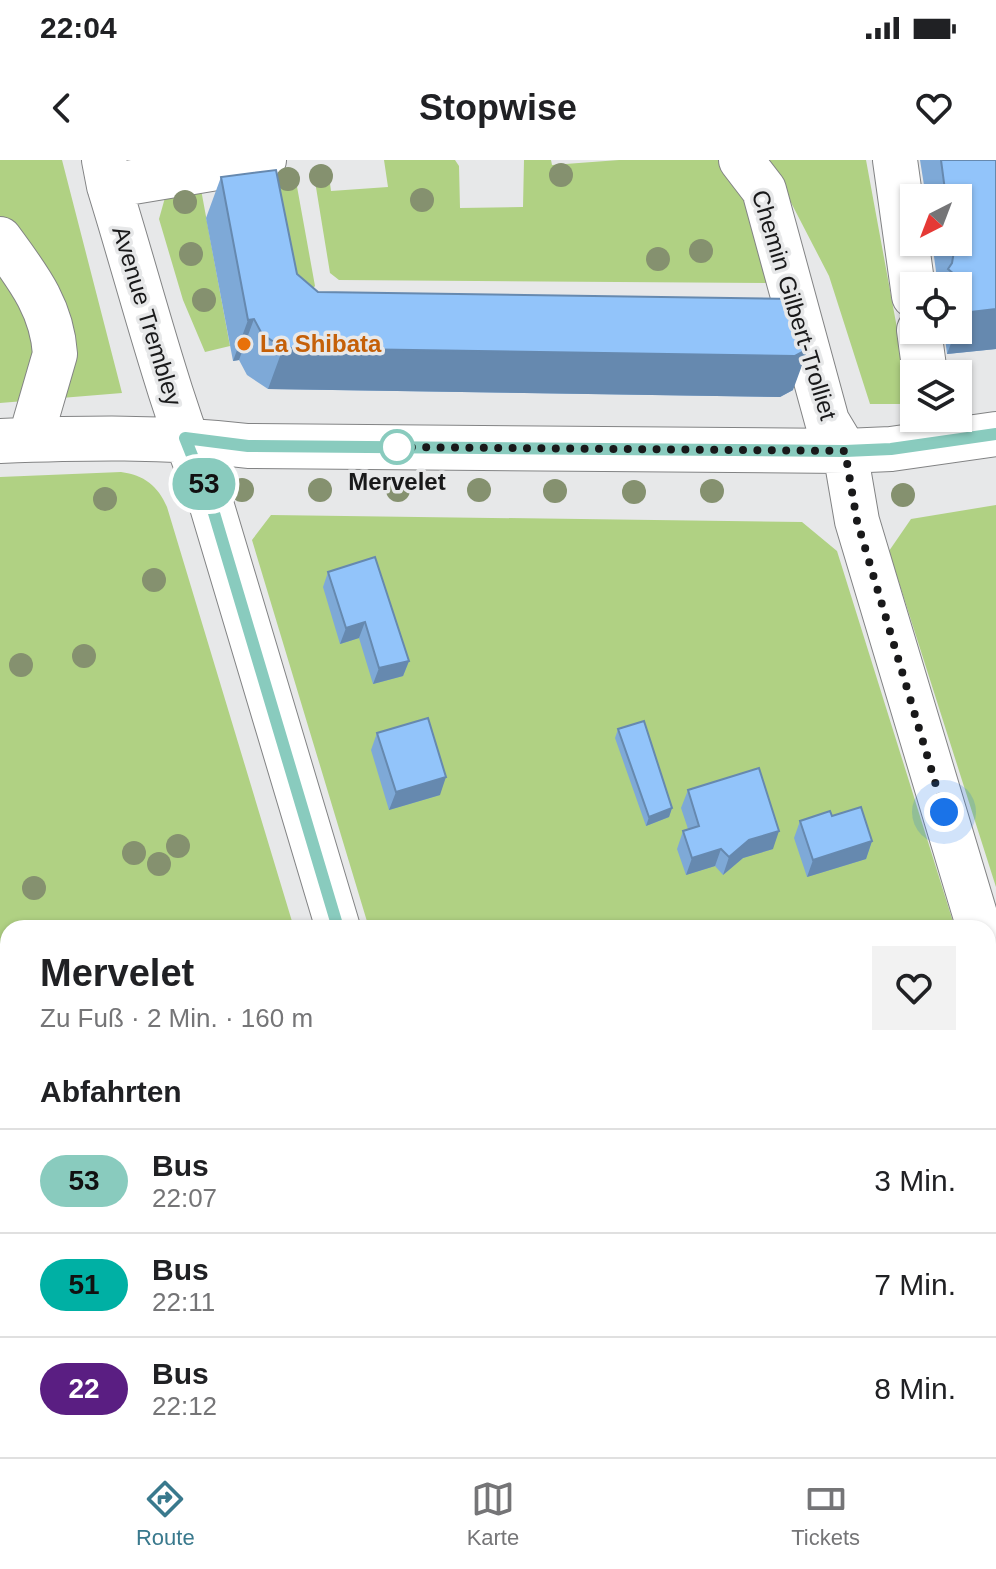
<!DOCTYPE html>
<html lang="de">
<meta charset="utf-8">
<style>
body{margin:0;font-family:Helvetica,sans-serif;background:#f2f2f2;color:#202124;height:100vh;display:flex;flex-direction:column;font-size:30px;white-space:nowrap}
*{box-sizing:border-box;margin:0}
p{font-size:26px;color:#757577}
.icon{flex:none;width:44px;height:44px;fill:none;stroke:currentColor;stroke-width:2;stroke-linecap:round;stroke-linejoin:round}
.map{position:relative;flex:1;overflow:hidden}
.details{position:absolute;left:0px;top:760px;width:996px;height:538px;display:flex;flex-direction:column;background:#fff;border-radius:24px 24px 0 0;box-shadow:0 2px 6px #0004}
.details>*{flex:none}
.badge{padding:0 16px;border-radius:26px;font-size:28px;line-height:52px}
.needle{width:52px;rotate:222deg}
.tools{position:absolute;left:900px;top:24px;display:grid;gap:16px}
.tools a{display:grid;place-items:center;width:72px;height:72px;border-radius:0px;background:#fff;box-shadow:0 2px 6px #0004;font-size:40px}
.you{position:absolute;width:40px;height:40px;margin:-20px;border:6px solid #fff;border-radius:50%;background:#1a73e8;box-shadow:0 0 0 12px #1a73e833}
.map>.badge{position:absolute;translate:-50% -50%;box-shadow:0 0 0 4px #fff}
h2{padding:0 40px;font-size:30px;line-height:72px}
.round{display:grid;place-items:center;flex:none;width:84px;height:84px;border-radius:0px;background:#f2f2f2}
.summary{display:flex;align-items:center;justify-content:space-between;height:136px;padding:0 40px}
h1{font-size:38px;font-weight:700;line-height:60px}
ul{padding:0;list-style:none}
li{display:flex;align-items:center;gap:24px;height:104px;padding:0 40px;border-top:2px solid #e0e0e0}
li div{flex:1}
li b{display:block;font-size:30px}
li em{font-style:normal}
li .badge{min-width:88px;font-weight:700;text-align:center}
.status{display:flex;justify-content:space-between;align-items:center;height:56px;padding:0 40px;background:#fff;direction:ltr}
.status svg{height:22px;fill:currentColor}
header{display:flex;justify-content:space-between;align-items:center;height:104px;padding:0 40px;background:#fff;font-size:36px;font-weight:700}
.dock{display:flex;justify-content:space-around;align-items:center;height:112px;border-top:2px solid #e0e0e0;background:#fff;font-size:22px;color:#757577}
.dock a{display:grid;justify-items:center;gap:4px}
.dock .on{color:#39798d}
.map>svg:first-child{display:block}
.green{fill:#b0d183}
.lines{fill:none;stroke-linecap:round;stroke-linejoin:round}
.minor-casing{stroke:#828384;stroke-width:46}
.minor{stroke:#fff;stroke-width:44}
.tree{fill:#85916f}
.wall{fill:#7ea9d7}
.shaded-wall{fill:#6689af}
.building{fill:#92c4fa;stroke:#6689af;stroke-width:2}
.line-casing{stroke:#fff;stroke-width:18}
.line{stroke:#89cbbe;stroke-width:12}
.walk{stroke:#19191a;stroke-width:8;stroke-dasharray:0 14.4}
.food-dot{fill:#e8710a;stroke:#e7e8e9;stroke-width:3}
.stop-dot{fill:#fff;stroke:#89cbbe;stroke-width:4}
.labels{text-anchor:middle;stroke-width:7;stroke-linejoin:round;paint-order:stroke}
.street-label{font-size:24px;fill:#19191a;stroke:#e7e8e9}
.food-label{font-size:24px;font-weight:bold;fill:#c56008;stroke:#e7e8e9;text-anchor:start}
.stop-label{font-size:24px;font-weight:bold;fill:#19191a;stroke:#e7e8e9}
</style>
<div class="status"><b>22:04</b><svg viewBox="0 0 49 12"><path d="M0 12V9h3v3zM5 12V6h3v6zM10 12V3h3v9zM15 12V0h3v12zM26 1h20v11H26zM47 4h2v5h-2z"/></svg></div>
<header><svg class="icon" aria-label="back" viewBox="0 0 24 24"><path d="M15 5l-7 7 7 7"/></svg>Stopwise<svg class="icon" aria-label="heart" viewBox="0 0 24 24"><path d="M12 20l-8-8c-3-5 5-10 8-4 3-6 11-1 8 4z"/></svg></header>
<div class="map">
<svg width="996" height="1297" viewBox="0 0 996 1297">
<rect width="100%" height="100%" fill="#e7e8e9"/>
<!-- green -->
<path class="green" d="M0,0H62L122,233L0,243Z
M384,0H455L459,6L460,48L523,47L524,0H551L552,5L619,0H727L780,123L339,120L330,113L313,9L328,8L331,31L388,27Z
M769,0H866L911,244H870L829,116Z
M294,10L315,126L304,139L226,18Z
M200,24L230,186L205,192L183,140L159,59L168,27Z
M121,312C144,315 158,326 167,347L294,768H8V1061L0,1063V317Z
M996,345V727L889,391L911,359Z
M271,355L802,362L837,391L955,768H369L252,380Z
M988,875L996,902V1297H529L527,1290H988Z"/>
<g class="lines">
<!-- minor casing -->
<g class="minor-casing">
<path id="minor" d="M104,0L109,26C142,132 168,240 211,343L338,768
M741,0L764,30L827,261L845,291L857,361L979,768
M895,0L914,136
M109,26L264,0
M0,79C27,116 52,147 55,194L30,280
M919,170L925,214
M0,281C84,278 165,276 248,286L845,291L891,289L996,274
M988,799L996,826
M0,1228L8,1227
M493,1290L495,1297"/>
</g>
<!-- minor -->
<use href="#minor" class="minor"/>
</g>
<!-- trees -->
<g class="tree">
<circle cx="561" cy="15" r="12"/>
<circle cx="321" cy="16" r="12"/>
<circle cx="288" cy="19" r="12"/>
<circle cx="422" cy="40" r="12"/>
<circle cx="185" cy="42" r="12"/>
<circle cx="701" cy="91" r="12"/>
<circle cx="191" cy="94" r="12"/>
<circle cx="658" cy="99" r="12"/>
<circle cx="204" cy="140" r="12"/>
<circle cx="242" cy="330" r="12"/>
<circle cx="320" cy="330" r="12"/>
<circle cx="398" cy="330" r="12"/>
<circle cx="479" cy="330" r="12"/>
<circle cx="555" cy="331" r="12"/>
<circle cx="712" cy="331" r="12"/>
<circle cx="634" cy="332" r="12"/>
<circle cx="903" cy="335" r="12"/>
<circle cx="105" cy="339" r="12"/>
<circle cx="154" cy="420" r="12"/>
<circle cx="84" cy="496" r="12"/>
<circle cx="21" cy="505" r="12"/>
<circle cx="178" cy="686" r="12"/>
<circle cx="134" cy="693" r="12"/>
<circle cx="159" cy="704" r="12"/>
<circle cx="34" cy="728" r="12"/>
</g>
<!-- wall -->
<path class="wall" d="M920,0H996V189L947,194L944,170H958V126H938L932,82H958V38H926Z
M221,17L297,114L318,132L793,230L780,237L268,229L247,215L239,200L233,201L206,58Z
M328,412L409,501L403,516L373,524L359,478L340,484L323,427Z
M618,569L672,648L669,657L646,666L615,578Z
M377,573L440,635L389,650L371,590Z
M688,630L773,689L743,698L723,715L715,706L686,715L677,689L683,671L688,669L681,648Z
M832,656L872,681L866,699L807,717L794,678L800,661Z
M283,1290H428L430,1297H285Z
M577,1290H640L653,1297H575Z"/>
<!-- shaded-wall -->
<path class="shaded-wall" d="M996,149V189L947,194L956,170H958V165L962,153Z
M254,159L239,200L233,201L248,160Z
M283,188L808,189L793,230L780,237L268,229Z
M365,462L359,478L340,484L346,468Z
M409,501L403,516L373,524L379,508Z
M446,617L440,635L389,650L396,632Z
M672,648L669,657L646,666L649,657Z
M779,671L773,689L743,698L723,715L729,697L749,680Z
M872,681L866,699L807,717L813,700Z
M721,689L715,706L686,715L692,698Z
M8,1140V1168L0,1170V1142Z"/>
<!-- building -->
<path class="building" d="M941,0H996V149L962,153L959,125L954,114L948,109L952,103L954,91L952,82H958V38H946Z
M276,10L297,114L318,132L794,139L808,189L795,196L283,188L262,174L254,159L248,160L221,17Z
M375,397L409,501L379,508L365,462L346,468L328,412Z
M428,558L446,617L396,632L377,573Z
M644,561L672,648L649,657L618,569Z
M759,608L779,671L749,680L729,697L721,689L692,698L683,671L699,666L688,630Z
M861,647L872,681L813,700L800,661L830,651L832,656Z
M8,1032V1140L0,1142V1034Z
M303,1290H428L430,1297H305Z
M583,1290H640L653,1297H585Z"/>
<g class="lines">
<!-- line casing -->
<g class="line-casing">
<path id="line" d="M338,768L211,343L185,278L248,286L845,291L891,289L996,274"/>
</g>
<!-- line -->
<use href="#line" class="line"/>
<!-- walk -->
<path class="walk" d="M397,287H390L845,291L857,361L944,652"/>
</g>
<!-- markers -->
<circle class="food-dot" cx="244" cy="184" r="8"/>
<circle class="stop-dot" cx="397" cy="287" r="16"/>
<g class="labels">
<!-- street labels -->
<g class="street-label">
<text transform="translate(794 145) rotate(73)" y="8">Chemin Gilbert-Trolliet</text>
<text transform="translate(147 156) rotate(73)" y="8">Avenue Trembley</text>
</g>
<!-- food labels -->
<g class="food-label">
<text x="260" y="192">La Shibata</text>
</g>
<!-- stop labels -->
<g class="stop-label">
<text x="397" y="330">Mervelet</text>
</g>
</g>
</svg>
<div class="tools">
<a><svg class="needle" viewBox="-14 -14 28 28"><path d="M0-13l5 13h-10z" fill="#e53935"/><path d="M0 13l5-13h-10z" fill="#757577"/></svg></a>
<a><svg class="icon" aria-label="locate" viewBox="0 0 24 24"><circle cx="12" cy="12" r="6"/><path d="M12 2v4M12 18v4M2 12h4M18 12h4"/></svg></a>
<a><svg class="icon" aria-label="layers" viewBox="0 0 24 24"><path d="M12 4l9 5-9 5-9-5zM3 14l9 5 9-5"/></svg></a>
</div>
<div class="you" style="left:944px;top:652px"></div>
<b class="badge" style="left:204px;top:324px;background:#89cbbe;color:#111">53</b>
<section class="details">
<div class="summary"><div><h1>Mervelet</h1><p>Zu Fuß · 2 Min. · 160 m</p></div><a class="round"><svg class="icon" aria-label="heart" viewBox="0 0 24 24"><path d="M12 20l-8-8c-3-5 5-10 8-4 3-6 11-1 8 4z"/></svg></a></div>
<h2>Abfahrten</h2>
<ul>
<li><span class="badge" style="background:#89cbbe;color:#111">53</span><div><b>Bus</b><p>22:07</p></div><em>3 Min.</em></li>
<li><span class="badge" style="background:#00b0a4;color:#111">51</span><div><b>Bus</b><p>22:11</p></div><em>7 Min.</em></li>
<li><span class="badge" style="background:#5a1e82;color:#fff">22</span><div><b>Bus</b><p>22:12</p></div><em>8 Min.</em></li>
</ul>
</section>
</div>
<nav class="dock">
<a class="on"><svg class="icon" aria-label="directions" viewBox="0 0 24 24"><path d="M12 3l9 9-9 9-9-9zM9 14v-3h6M13 9l2 2-2 2"/></svg>Route</a>
<a><svg class="icon" aria-label="map" viewBox="0 0 24 24"><path d="M3 6l6-2 6 2 6-2v14l-6 2-6-2-6 2zM9 4v14M15 6v14"/></svg>Karte</a>
<a><svg class="icon" aria-label="tickets" viewBox="0 0 24 24"><path d="M3 7h18v10H3zM15 7v10"/></svg>Tickets</a>
</nav>
